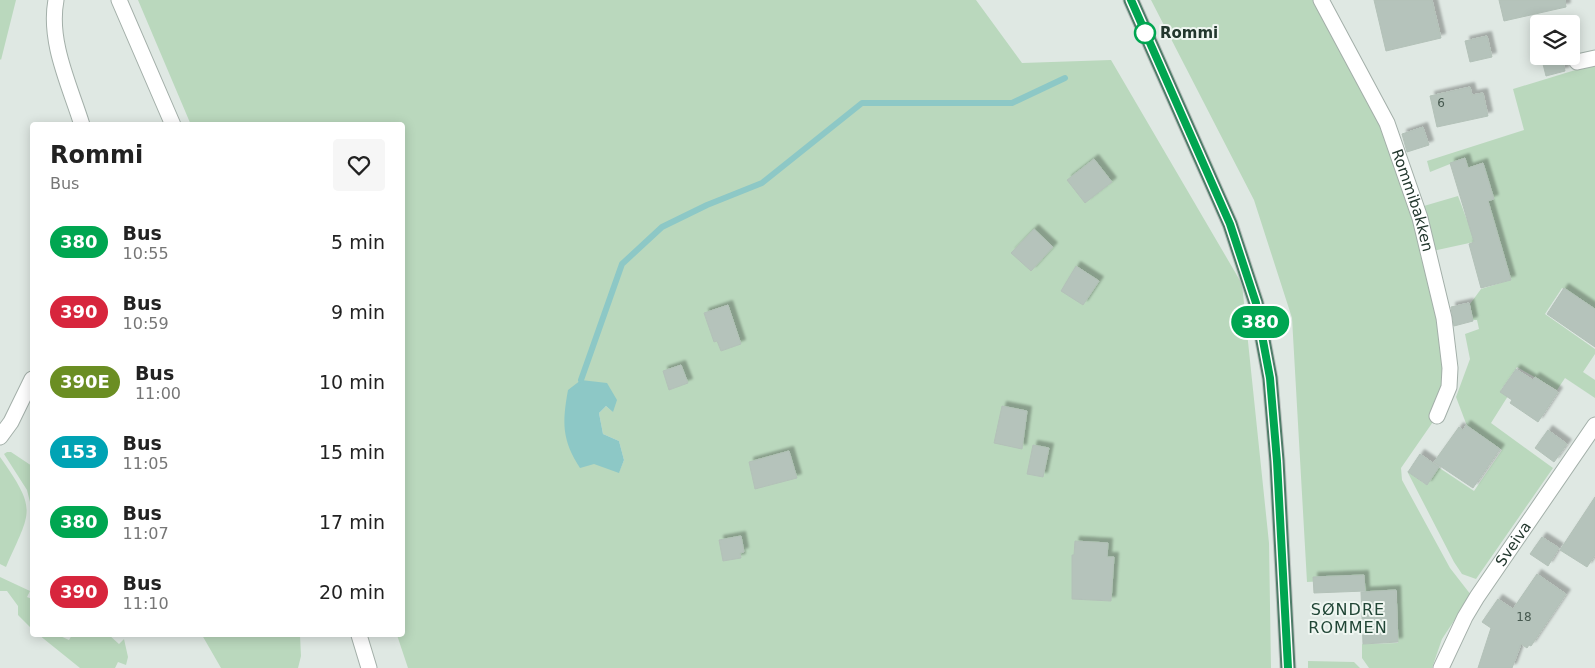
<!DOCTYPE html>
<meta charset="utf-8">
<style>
body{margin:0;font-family:"DejaVu Sans",sans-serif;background:#f6f6f6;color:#222;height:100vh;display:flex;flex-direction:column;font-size:19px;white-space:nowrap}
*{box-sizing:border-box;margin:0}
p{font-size:16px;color:#767676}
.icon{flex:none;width:28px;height:28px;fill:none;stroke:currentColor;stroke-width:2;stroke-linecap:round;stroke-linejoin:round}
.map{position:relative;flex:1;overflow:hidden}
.drawer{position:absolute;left:30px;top:122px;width:375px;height:515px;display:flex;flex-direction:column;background:#fff;border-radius:5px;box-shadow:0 2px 12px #0003}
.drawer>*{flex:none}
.badge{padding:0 10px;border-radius:16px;font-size:18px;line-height:32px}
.buttons{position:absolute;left:1530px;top:15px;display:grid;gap:10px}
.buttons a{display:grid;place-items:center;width:50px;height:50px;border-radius:5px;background:#fff;box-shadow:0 2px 12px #0003;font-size:25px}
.map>.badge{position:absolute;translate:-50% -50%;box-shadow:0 0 0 2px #fff}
.round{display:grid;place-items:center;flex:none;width:52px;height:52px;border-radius:5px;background:#f6f6f6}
.summary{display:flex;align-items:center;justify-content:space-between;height:85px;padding:0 20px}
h1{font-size:24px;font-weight:600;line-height:38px}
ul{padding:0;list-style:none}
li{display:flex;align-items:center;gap:15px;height:70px;padding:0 20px}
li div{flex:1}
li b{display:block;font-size:19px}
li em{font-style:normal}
li .badge{min-width:55px;font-weight:700;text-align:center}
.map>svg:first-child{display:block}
.green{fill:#bad8bd;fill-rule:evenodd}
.water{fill:#8dc8c6}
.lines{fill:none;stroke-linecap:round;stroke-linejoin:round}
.stream{stroke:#8dc8c6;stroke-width:6}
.building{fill:#b5c3bb;stroke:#b3c1b8;filter:url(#shadow)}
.minor-casing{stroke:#a3afa9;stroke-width:17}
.tertiary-casing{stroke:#a3afa9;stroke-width:17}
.trunk-casing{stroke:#bdc3c0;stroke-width:17}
.minor{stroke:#fff;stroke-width:15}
.tertiary{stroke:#fff;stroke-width:15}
.trunk{stroke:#4d7c68;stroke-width:15}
.line-casing{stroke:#fff;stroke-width:11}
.line{stroke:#00a651;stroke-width:8}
.stop-dot{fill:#fff;stroke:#00a651;stroke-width:2.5}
.labels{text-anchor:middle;stroke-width:4;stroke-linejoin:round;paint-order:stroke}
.number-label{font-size:12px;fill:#475a50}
.stop-label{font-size:15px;font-weight:bold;fill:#22372d;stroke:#eff6f1;text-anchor:start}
.street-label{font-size:15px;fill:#22372d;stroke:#eff6f1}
.neighbourhood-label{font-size:16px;letter-spacing:1px;fill:#214636;stroke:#eff6f1}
</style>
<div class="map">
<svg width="1595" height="668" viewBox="0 0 1595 668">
<defs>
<filter id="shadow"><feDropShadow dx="4.5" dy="-4.5" stdDeviation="1" flood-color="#0004"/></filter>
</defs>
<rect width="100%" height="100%" fill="#dfe8e3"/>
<!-- green -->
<path class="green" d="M0,0H16L1,60L0,59Z
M138,0H976L1022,63L1111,60L1242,284L1269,543L1271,668H408L397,635H402V125H191ZM581,380L613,412L606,406L599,413L603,434L619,441L624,460L619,472L594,463Z
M1151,0H1321L1353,57L1417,208L1458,196L1467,220L1487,200L1483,163L1468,168L1465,158L1430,172L1427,161L1524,130L1513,89L1595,64V310L1562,288L1545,314L1595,349V354L1583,372L1595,380V398L1565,378L1557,390L1517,367L1501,390L1508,396L1491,423L1553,468L1476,579L1462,574L1454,562L1407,471L1425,484L1438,467L1474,491L1502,450L1467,426L1456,397L1470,359L1465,334L1479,329L1477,320H1473L1470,304L1481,289L1510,280L1497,237L1428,252L1450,368L1437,416L1401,468L1402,480L1450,568L1471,595L1442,639L1432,668H1369L1362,658V644L1398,643L1397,591L1365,593L1364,579L1307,582L1292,318L1254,200Z
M7,452H11L32,466V510L27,490L4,454Z
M0,457C38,511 31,510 6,567L0,564Z
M0,577L30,591L27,597L32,599V629L18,615V606L7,591H0Z
M39,635H58L69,640L72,635H109L119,644L124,639L128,657L126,665L118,662L115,668H80Z
M202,635H300L301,656L298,668H221Z
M1308,661L1354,662L1360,668H1308Z"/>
<!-- water -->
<path class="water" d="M581,380L607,383L617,400L613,412L606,406L599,413L603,434L619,441L624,460L619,473L594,464L580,468C562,440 562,423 568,390Z"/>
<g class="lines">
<!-- stream -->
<path class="stream" d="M581,380L622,264L662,227L707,205L762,183L862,103H1012L1065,78"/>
</g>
<!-- building -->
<path class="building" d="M1374,0H1432L1441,38L1386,51Z
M1499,0H1565L1566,7L1504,21Z
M1487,36L1492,57L1470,62L1465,41Z
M1541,56H1562L1565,71L1546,76Z
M1470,87L1472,95L1483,93L1488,116L1437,127L1430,96Z
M1423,127L1429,145L1407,152L1402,134Z
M1465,158L1468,168L1483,163L1494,199L1488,201L1511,280L1481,288L1469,244L1474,242L1450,163Z
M1094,159L1112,182L1085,203L1067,180Z
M1034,229L1053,247L1031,271L1011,253Z
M1076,266L1099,281L1083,305L1061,291Z
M1564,288L1595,309V347L1547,314Z
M1469,303L1473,321L1454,326L1451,307Z
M728,305L741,344L721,351L717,341L714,342L704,313Z
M681,365L688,383L669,390L663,371Z
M1516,369L1533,380L1535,377L1558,392L1538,422L1510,403L1512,400L1500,392Z
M1002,406L1027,411L1022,449L994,443Z
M1466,425L1500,449L1473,488L1434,462L1459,427L1463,430Z
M1548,430L1567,444L1554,462L1535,448Z
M1033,445L1049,448L1043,477L1027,474Z
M789,451L797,478L755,489L749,462Z
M1420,454L1439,467L1427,485L1408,472Z
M1595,497V555L1587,567L1560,550Z
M741,536L744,552L740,553L741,558L723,561L719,540Z
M1542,537L1559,548L1548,566L1530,554Z
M1075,541L1108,543L1107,557H1114L1111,601L1072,599V555H1074Z
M1537,574L1566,594L1531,646L1529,645L1527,648L1521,644L1512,668H1478L1491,628L1482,622L1498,599L1513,609Z
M1364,575L1365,591L1314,593L1313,577Z
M1396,590L1398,642L1363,644L1361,592Z"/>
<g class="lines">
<!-- minor casing -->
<g class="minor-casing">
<g id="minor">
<path d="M56,0C48,42 70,86 82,125"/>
<path id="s1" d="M1321,0L1387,123L1420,218L1444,318L1450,368L1449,387L1437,416"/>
<path d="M1577,62L1595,58"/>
<path d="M0,437L11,422L32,379"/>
<path id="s2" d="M1441,668L1465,617L1477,597L1595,425"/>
</g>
</g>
<!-- tertiary casing -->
<g class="tertiary-casing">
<path id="tertiary" d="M119,0L173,125
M359,635L369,668"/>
</g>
<!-- trunk casing -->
<g class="trunk-casing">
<path id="trunk" d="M1131,0L1230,224L1256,303L1270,378L1277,461L1288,668"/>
</g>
<!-- minor -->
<use href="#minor" class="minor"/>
<!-- tertiary -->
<use href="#tertiary" class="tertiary"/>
<!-- trunk -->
<use href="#trunk" class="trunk"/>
</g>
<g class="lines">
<!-- line casing -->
<g class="line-casing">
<path id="line" d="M1131,0L1230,224L1256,303L1270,378L1277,461L1288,668"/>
</g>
<!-- line -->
<use href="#line" class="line"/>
</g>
<!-- markers -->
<circle class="stop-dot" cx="1145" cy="33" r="10"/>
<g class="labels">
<!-- number labels -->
<g class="number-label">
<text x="1441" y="107">6</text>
<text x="1524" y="621">18</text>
</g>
<!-- stop labels -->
<g class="stop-label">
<text x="1160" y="38">Rommi</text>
</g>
<!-- street labels -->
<g class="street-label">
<text dy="5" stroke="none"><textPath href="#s1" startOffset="221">Rommibakken</textPath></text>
<text dy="5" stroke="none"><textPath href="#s2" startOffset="144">Sveiva</textPath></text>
</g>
<!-- neighbourhood labels -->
<g class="neighbourhood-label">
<text x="1348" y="615">SØNDRE<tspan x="1348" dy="18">ROMMEN</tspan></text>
</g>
</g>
</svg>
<div class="buttons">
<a><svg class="icon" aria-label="layers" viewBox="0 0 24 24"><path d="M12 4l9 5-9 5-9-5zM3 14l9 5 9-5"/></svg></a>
</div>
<b class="badge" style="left:1260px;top:322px;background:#00a651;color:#fff">380</b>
<section class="drawer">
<div class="summary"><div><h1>Rommi</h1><p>Bus</p></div><a class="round"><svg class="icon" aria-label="heart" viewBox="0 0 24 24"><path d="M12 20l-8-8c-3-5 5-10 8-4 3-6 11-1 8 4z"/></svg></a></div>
<ul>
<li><span class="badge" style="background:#00a651;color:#fff">380</span><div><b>Bus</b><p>10:55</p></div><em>5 min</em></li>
<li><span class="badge" style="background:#d7263d;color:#fff">390</span><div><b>Bus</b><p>10:59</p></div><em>9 min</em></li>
<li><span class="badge" style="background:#6b8e23;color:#fff">390E</span><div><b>Bus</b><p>11:00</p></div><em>10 min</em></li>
<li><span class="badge" style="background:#00a3b4;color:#fff">153</span><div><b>Bus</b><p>11:05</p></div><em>15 min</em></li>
<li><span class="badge" style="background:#00a651;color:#fff">380</span><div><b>Bus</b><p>11:07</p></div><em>17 min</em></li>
<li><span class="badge" style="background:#d7263d;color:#fff">390</span><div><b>Bus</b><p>11:10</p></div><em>20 min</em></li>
</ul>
</section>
</div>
